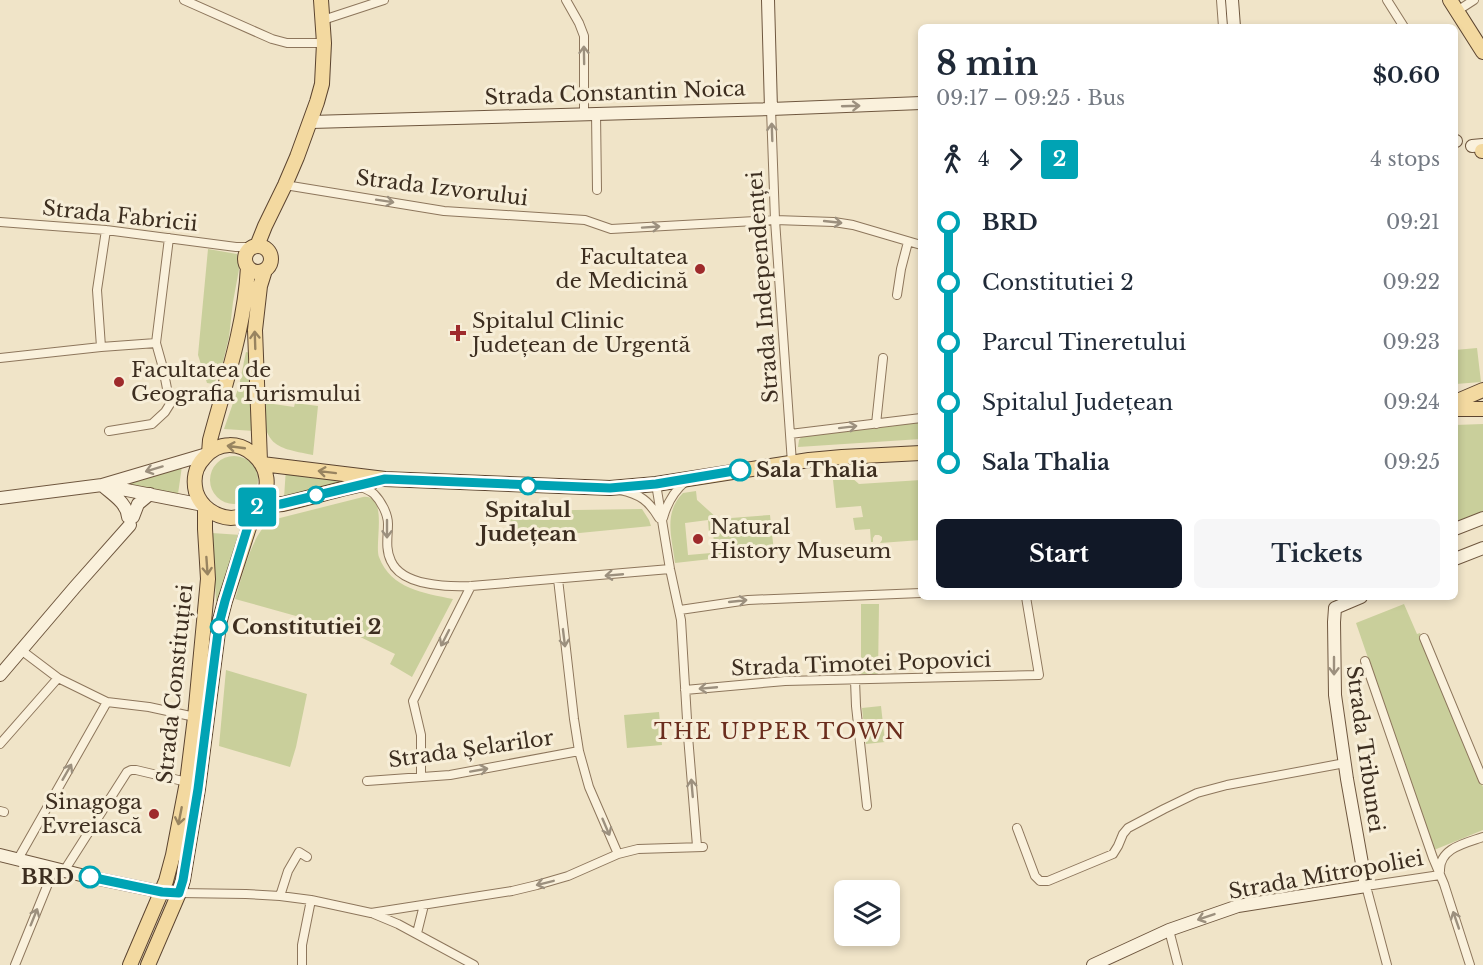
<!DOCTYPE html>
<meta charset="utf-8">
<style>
body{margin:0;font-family:"Libre Baskerville",serif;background:#f6f6f7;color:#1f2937;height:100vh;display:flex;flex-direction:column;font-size:22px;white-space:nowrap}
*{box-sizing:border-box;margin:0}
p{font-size:20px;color:#747a83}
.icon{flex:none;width:33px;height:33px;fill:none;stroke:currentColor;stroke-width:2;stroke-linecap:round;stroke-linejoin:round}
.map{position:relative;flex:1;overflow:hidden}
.panel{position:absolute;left:918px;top:24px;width:540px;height:576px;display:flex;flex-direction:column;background:#fff;border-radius:9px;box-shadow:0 3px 9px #0003}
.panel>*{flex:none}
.badge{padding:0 12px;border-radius:4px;font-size:21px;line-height:39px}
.buttons{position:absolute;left:834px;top:880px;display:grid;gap:12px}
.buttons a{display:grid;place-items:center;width:66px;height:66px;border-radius:9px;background:#fff;box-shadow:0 3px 9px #0003;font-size:30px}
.map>.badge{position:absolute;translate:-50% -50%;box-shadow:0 0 0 3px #fff}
.legs{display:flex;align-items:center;gap:9px;height:66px;padding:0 18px;font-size:20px}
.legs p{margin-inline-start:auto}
.head{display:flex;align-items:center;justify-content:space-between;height:102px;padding:0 18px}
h1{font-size:33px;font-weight:700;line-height:45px}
.cta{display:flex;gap:12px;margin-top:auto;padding:12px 18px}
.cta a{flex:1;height:69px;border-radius:9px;background:#111827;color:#fff;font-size:24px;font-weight:700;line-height:69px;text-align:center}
.cta a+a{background:#f6f6f7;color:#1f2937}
ul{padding:0 18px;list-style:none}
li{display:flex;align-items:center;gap:21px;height:60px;font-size:22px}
li i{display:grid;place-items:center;width:9px;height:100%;margin:0 8px;background:currentColor}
li i::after{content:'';width:15px;height:15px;margin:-8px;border:4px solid;border-radius:50%;background:#fff}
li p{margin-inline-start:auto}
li:first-child i{background:linear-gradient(#0000 50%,currentColor 0)}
li:last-child i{background:linear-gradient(currentColor 50%,#0000 0)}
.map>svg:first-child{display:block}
.green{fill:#c9cf9b;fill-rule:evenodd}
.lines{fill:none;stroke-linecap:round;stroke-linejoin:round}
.street-casing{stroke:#8d765c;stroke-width:10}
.secondary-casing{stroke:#6f573f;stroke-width:14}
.primary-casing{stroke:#5b4430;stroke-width:16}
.street{stroke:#faf1dc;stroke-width:8}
.secondary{stroke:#faf1dc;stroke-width:12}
.primary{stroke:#f3d9a0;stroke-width:14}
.oneway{stroke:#9c907e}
.oneway2{stroke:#988460}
.line-1-casing{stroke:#fff;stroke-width:14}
.line-1{stroke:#00a3b4;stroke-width:9}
.poi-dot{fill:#9e2a2b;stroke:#f7eed8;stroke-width:2}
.stop-1-dot{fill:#fff;stroke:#00a3b4;stroke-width:3}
.labels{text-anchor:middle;stroke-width:6;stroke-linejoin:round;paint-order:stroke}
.street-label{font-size:21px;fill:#3d2e20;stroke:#f7eed8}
.poi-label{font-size:21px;fill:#3d2e20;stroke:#f7eed8;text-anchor:start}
.stop-label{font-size:21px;font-weight:bold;fill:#3d2e20;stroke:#f7eed8;text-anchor:start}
.neighbourhood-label{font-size:22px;letter-spacing:1.5px;fill:#6b2e1e;stroke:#f7eed8}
</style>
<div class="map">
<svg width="1483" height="965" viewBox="0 0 1483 965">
<rect width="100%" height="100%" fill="#f0e4c8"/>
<!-- green -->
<path class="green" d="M208,249L237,254L240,264L233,302L229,337L222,366L214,384L207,383L198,355Z
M1477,348L1481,382L1456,384L1455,350Z
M246,352L250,353L249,398L254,431L224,429L239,386Z
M260,402L294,407L295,403L318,406L313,455C271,447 267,445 260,402Z
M921,421V439L798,447L799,440L803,435Z
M1483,424V511L1455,522V425Z
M210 480a24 24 0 1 1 48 0a24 24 0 1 1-48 0Z
M182,466L178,494L128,484V482Z
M286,468L344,480L347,481L284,498Z
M844,471L859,484L921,480V540L880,543L882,540V537L879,535H875L873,538V542H871L870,529L855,530L853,518L863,517L861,506L836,508L833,480L827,472Z
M696,491L697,500L718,519L770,515L774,552L675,563C672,538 663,513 683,493ZM708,520L709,533H713L714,542L711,543V553L688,555L685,523Z
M363,497C389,494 374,543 379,557C391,589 424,593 453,599L412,677L390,664L395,654L346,630L235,599C242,578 252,531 272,520Z
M642,509L649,520L651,526L499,541L498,531C509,529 513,521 510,511Z
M212,533L241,535L219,602L216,601Z
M861,604H879L878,675L861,674Z
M1404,604L1417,634L1420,633L1483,787V830L1434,850L1356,623Z
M226,670L307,694L296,747L290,767L219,746Z
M881,706L885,742L866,744L862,708Z
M659,712L662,745L627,748L624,715Z"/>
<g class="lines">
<!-- street casing -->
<g class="street-casing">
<path id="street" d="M184,0L272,39L287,43H324
M566,0L579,23L584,36V113
M1221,0L1223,27
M1387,0L1404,27
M1457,11L1474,0
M323,20L384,0
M771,109L775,220L792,463
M596,113L597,190
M285,185L444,211L585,220L611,229L775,220L834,222L853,225L921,245
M0,222L106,230L236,247H252
M897,295L901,269L908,242
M101,347L97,290L106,230
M0,358L101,347L156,343
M876,424L883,358
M109,431L152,424L165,412L170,404L163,368L156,343L169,238
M790,434L921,418
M656,484L670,569L681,620L688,736L697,846
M358,486C363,488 370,490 374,494C381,501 388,514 388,524C388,536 385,549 391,561C402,586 447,587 471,586L670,569
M620,490C640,494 649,501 659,518
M663,518C667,503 674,491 686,481
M558,579L574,719L579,751L589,787L618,854
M680,610L748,600L921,593
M1424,638L1483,780
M21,650L58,678L107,702L149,707L195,717
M1365,661L1433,858L1444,884L1470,965
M855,680L856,706L867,806
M685,690L785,681L1039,675L1026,597
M0,744L58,678
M421,777V735L413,701L471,586
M367,781L450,775L579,751
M0,811L4,812
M1017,828L1035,876L1040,881H1048L1113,854L1118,846L1123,834L1128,828L1164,809L1197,793L1227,785L1345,763
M18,859L107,702
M64,871L127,772L131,770H136L187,782
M1440,871C1439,848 1466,843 1483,837
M179,893L246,894L280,896L311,900L371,913L512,891L537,885L568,876L618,854L638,849L703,847
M280,896L288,871L299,852L307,857
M374,914L398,924L474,965
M1169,930L1178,965
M417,933L424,905
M15,965L54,869
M302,965V945L311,900
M1387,965L1366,886L1440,875"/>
</g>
<!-- secondary casing -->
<g class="secondary-casing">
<path id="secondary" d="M768,0L771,109
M1232,0L1234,27
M311,122L771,109L921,103
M1455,141H1456
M1472,146L1483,145
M103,486C113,495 127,503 128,517
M106,486L203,505
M0,498L102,485L207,454
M133,517L138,504L150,494
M1455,529L1483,518
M1455,559L1483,548
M1335,608L1361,597
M0,675L75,587L130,525
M0,855L89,877L162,892L179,893
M1093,965L1169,930L1238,906L1366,886L1347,779L1335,695L1334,622L1335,608"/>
</g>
<!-- primary casing -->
<g class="primary-casing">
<path id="primary" d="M1450,0L1483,52
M1482,151H1483
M257,246L265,226L285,185L297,157L317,102L322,84L324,43L321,0
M245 259a13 13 0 1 1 26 0a13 13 0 1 1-26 0Z
M1455,402L1483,390
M1455,409H1483
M209,453L210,440C225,384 245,326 248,267
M260,461L255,330L260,286L265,270
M262,464L385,479L610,488L656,484L809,460L842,457L921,453
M257,507C289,469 234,422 204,458C195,467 193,480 196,492C201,507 215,517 231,518C245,518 249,509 260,507C267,505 275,505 283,504C313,497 342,488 372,482
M130,965L166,881L173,855L187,782L195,717L208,579L205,529V507
M148,965L179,893L183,880L198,789L219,624L225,601L255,509"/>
</g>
<!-- street -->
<use href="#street" class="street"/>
<!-- secondary -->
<use href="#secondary" class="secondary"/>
<!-- primary -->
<use href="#primary" class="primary"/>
</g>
<!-- one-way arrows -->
<defs><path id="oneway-shaft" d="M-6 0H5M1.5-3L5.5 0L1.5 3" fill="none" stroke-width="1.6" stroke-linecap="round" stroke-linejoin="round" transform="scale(1.5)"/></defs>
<g class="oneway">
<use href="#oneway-shaft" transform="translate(584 55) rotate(-91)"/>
<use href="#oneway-shaft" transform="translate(851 106) rotate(-2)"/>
<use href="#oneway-shaft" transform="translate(772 132) rotate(-92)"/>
<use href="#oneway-shaft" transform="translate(385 201) rotate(9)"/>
<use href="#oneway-shaft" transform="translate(833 222) rotate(6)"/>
<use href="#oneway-shaft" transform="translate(651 227) rotate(-4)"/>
<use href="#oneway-shaft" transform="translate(848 427) rotate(-7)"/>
<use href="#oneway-shaft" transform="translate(154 469) rotate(163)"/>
<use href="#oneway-shaft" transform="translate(387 529) rotate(90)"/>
<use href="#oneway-shaft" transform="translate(614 575) rotate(175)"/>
<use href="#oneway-shaft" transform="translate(738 601) rotate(-6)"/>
<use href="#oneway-shaft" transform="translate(445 638) rotate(117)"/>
<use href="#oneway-shaft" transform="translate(564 638) rotate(83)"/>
<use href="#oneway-shaft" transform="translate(1334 666) rotate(90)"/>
<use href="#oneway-shaft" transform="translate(708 688) rotate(175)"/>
<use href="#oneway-shaft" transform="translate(479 770) rotate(-10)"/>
<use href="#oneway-shaft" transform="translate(67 772) rotate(-60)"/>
<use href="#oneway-shaft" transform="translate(692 788) rotate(-95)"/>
<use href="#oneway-shaft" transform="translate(606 827) rotate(67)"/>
<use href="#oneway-shaft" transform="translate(545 883) rotate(166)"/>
<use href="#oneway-shaft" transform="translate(34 917) rotate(-68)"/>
<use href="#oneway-shaft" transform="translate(1206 917) rotate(161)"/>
<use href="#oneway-shaft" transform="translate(1456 920) rotate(-109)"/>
</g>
<g class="oneway2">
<use href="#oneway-shaft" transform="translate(255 340) rotate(-92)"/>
<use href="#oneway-shaft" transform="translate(236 447) rotate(-172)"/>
<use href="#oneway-shaft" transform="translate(327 472) rotate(-173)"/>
<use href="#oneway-shaft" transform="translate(207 566) rotate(86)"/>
<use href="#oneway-shaft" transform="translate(180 816) rotate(101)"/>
</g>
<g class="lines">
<!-- line-1 casing -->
<g class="line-1-casing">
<path id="line-1" d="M90,877L162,892L179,893L183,880L198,789L219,624L225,601L249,523L256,507L281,504L385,479L610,488L656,484L740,470"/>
</g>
<!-- line-1 -->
<use href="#line-1" class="line-1"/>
</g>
<!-- markers -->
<g class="poi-dot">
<circle cx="700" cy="269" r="6"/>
<path d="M455 324h6v6h6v6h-6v6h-6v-6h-6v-6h6z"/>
<circle cx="119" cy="382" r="6"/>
<circle cx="698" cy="539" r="6"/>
<circle cx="154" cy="814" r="6"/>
</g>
<g class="stop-1-dot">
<circle cx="740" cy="470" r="10"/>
<circle cx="528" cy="486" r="8"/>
<circle cx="316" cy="495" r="8"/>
<circle cx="219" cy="627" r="8"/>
<circle cx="90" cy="877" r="10"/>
</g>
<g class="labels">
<!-- street labels -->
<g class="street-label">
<text transform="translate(615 93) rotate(-2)" y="7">Strada Constantin Noica</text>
<text transform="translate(442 188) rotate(7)" y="7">Strada Izvorului</text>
<text transform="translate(120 216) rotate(6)" y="7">Strada Fabricii</text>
<text transform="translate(763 287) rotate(-94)" y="7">Strada Independenței</text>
<text transform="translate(861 664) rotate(-2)" y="7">Strada Timotei Popovici</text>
<text transform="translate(175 684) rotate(-84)" y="7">Strada Constituției</text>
<text transform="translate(471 749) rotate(-8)" y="7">Strada Șelarilor</text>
<text transform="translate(1365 749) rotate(82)" y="7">Strada Tribunei</text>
<text transform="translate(1326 875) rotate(-10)" y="7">Strada Mitropoliei</text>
</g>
<!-- poi labels -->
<g class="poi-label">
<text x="688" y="264" text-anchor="end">Facultatea<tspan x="688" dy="24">de Medicină</tspan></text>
<text x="472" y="328">Spitalul Clinic<tspan x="472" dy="24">Județean de Urgentă</tspan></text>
<text x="131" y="377">Facultatea de<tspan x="131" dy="24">Geografia Turismului</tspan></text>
<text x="710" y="534">Natural<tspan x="710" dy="24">History Museum</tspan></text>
<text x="142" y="809" text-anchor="end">Sinagoga<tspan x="142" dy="24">Evreiască</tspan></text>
</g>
<!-- stop labels -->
<g class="stop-label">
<text x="756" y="477">Sala Thalia</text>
<text x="528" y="517" text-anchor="middle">Spitalul<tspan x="528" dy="24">Județean</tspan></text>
<text x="232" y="634">Constitutiei 2</text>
<text x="74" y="884" text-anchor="end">BRD</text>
</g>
<!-- neighbourhood labels -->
<g class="neighbourhood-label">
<text x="780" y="739">THE UPPER TOWN</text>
</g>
</g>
</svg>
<div class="buttons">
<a><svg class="icon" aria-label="layers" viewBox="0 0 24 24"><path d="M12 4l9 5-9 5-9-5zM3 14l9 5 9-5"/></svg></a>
</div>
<b class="badge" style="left:257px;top:507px;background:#00a3b4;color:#fff">2</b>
<section class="panel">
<div class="head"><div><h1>8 min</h1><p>09:17 – 09:25 · Bus</p></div><b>$0.60</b></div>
<div class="legs"><svg class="icon" aria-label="walk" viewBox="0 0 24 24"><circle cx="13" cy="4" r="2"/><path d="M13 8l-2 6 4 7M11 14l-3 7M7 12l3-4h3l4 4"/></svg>4<svg class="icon" aria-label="forward" viewBox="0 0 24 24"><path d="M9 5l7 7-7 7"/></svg><b class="badge" style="background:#00a3b4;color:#fff">2</b><p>4 stops</p></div>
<ul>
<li><i style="color:#00a3b4"></i><b>BRD</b><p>09:21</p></li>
<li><i style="color:#00a3b4"></i><span>Constitutiei 2</span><p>09:22</p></li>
<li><i style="color:#00a3b4"></i><span>Parcul Tineretului</span><p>09:23</p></li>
<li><i style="color:#00a3b4"></i><span>Spitalul Județean</span><p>09:24</p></li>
<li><i style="color:#00a3b4"></i><b>Sala Thalia</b><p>09:25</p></li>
</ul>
<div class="cta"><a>Start</a><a>Tickets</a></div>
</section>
</div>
